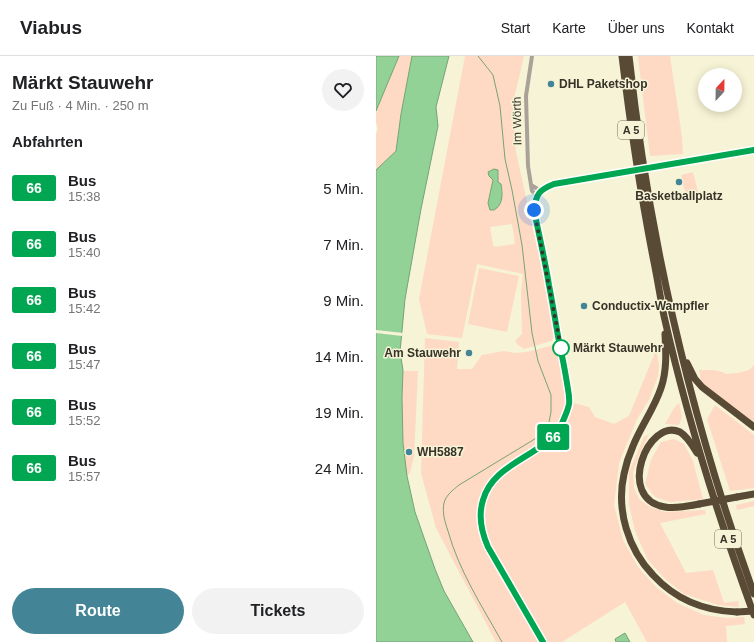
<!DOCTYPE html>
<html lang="de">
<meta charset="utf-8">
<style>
body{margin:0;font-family:Helvetica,sans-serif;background:#f2f2f2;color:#202124;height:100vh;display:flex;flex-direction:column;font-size:15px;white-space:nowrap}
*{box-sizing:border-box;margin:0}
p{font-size:13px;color:#757577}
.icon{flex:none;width:22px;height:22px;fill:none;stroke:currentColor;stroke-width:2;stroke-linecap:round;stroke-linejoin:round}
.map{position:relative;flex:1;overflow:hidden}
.panel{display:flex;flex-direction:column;background:#fff;width:376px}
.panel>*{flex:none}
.badge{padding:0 8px;border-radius:3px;font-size:14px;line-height:26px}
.needle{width:26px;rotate:22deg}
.tools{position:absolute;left:322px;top:12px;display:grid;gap:8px}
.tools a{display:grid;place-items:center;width:44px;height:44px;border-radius:50%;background:#fff;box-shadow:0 2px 10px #0003;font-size:20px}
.you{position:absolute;width:20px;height:20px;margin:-10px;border:3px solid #fff;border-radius:50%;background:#1a73e8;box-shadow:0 0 0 6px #1a73e833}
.map>.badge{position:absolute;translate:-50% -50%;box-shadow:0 0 0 2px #fff}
h2{padding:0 12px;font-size:15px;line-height:36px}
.round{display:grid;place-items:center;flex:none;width:42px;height:42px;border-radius:21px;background:#f2f2f2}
.overview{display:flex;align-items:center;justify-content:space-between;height:68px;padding:0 12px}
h1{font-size:19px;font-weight:800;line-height:30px}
.cta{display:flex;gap:8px;margin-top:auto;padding:8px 12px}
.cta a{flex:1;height:46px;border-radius:24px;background:#438596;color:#fff;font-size:16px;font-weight:800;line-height:46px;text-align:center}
.cta a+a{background:#f2f2f2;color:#202124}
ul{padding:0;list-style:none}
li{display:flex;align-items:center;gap:12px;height:56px;padding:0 12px}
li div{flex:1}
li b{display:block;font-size:15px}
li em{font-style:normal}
li .badge{min-width:44px;font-weight:700;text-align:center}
header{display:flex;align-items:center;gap:24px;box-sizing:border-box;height:56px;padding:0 20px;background:#fff;border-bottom:1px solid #e0e0e0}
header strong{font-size:19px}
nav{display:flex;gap:22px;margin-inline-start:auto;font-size:14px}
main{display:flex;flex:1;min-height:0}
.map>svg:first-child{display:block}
.green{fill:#fed9c3;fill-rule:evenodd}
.water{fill:#92d297;stroke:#76a376}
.pier{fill:#f7f3d6}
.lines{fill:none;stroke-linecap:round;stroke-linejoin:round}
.stream{stroke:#76a376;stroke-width:1}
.minor{stroke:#aaa298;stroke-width:4}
.tertiary{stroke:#aaa298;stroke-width:5}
.motorway{stroke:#594a35;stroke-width:7}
.tertiary-bridge{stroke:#aaa298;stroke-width:5}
.motorway-bridge{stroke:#594a35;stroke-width:7}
.line-casing{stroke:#fff;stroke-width:9}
.line{stroke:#00a651;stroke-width:6}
.walk{stroke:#363429;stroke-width:4;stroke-dasharray:0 7.2}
.poi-dot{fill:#438596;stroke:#f7f3d6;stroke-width:1.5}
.stop-dot{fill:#fff;stroke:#00a651;stroke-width:2}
.labels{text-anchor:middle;stroke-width:3;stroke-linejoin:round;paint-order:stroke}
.shield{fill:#f7f3d6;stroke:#706d5d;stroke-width:1}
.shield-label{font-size:11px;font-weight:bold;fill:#363429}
.poi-label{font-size:12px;font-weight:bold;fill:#363429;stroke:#f7f3d6;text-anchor:start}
.street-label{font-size:12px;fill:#363429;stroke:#f7f3d6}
.stop-label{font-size:12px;font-weight:bold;fill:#363429;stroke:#f7f3d6;text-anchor:start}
</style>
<header>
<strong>Viabus</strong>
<nav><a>Start</a><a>Karte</a><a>Über uns</a><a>Kontakt</a></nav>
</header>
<main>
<section class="panel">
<div class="overview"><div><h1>Märkt Stauwehr</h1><p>Zu Fuß · 4 Min. · 250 m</p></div><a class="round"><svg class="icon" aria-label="heart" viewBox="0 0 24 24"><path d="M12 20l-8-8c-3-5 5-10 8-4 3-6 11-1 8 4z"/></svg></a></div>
<h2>Abfahrten</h2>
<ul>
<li><span class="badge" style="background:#00a651;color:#fff">66</span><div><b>Bus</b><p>15:38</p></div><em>5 Min.</em></li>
<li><span class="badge" style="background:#00a651;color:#fff">66</span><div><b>Bus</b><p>15:40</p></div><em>7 Min.</em></li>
<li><span class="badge" style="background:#00a651;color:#fff">66</span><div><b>Bus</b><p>15:42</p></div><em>9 Min.</em></li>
<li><span class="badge" style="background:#00a651;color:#fff">66</span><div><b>Bus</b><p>15:47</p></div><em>14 Min.</em></li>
<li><span class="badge" style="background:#00a651;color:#fff">66</span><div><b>Bus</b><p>15:52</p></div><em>19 Min.</em></li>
<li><span class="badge" style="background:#00a651;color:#fff">66</span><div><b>Bus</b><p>15:57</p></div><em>24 Min.</em></li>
</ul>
<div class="cta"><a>Route</a><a>Tickets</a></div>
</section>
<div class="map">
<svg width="378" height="586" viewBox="0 0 378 586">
<rect width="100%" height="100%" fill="#f7f3d6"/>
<!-- green -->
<path class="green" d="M23,0H36L25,58L20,95L0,114V78L2,73L0,66V55Z
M89,0H148L137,47L140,96L179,273C179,279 179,281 175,285L148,293L142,289L139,285L146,278L145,237L147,218L101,208L86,282L51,278L43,243ZM121,114L122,126L125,128L127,135L126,142L112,147L117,124L113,120ZM136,168L139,188L119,191L117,189L114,171Z
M262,0H294L306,81L307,98L274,100Z
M317,116L322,136L310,138L307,128L301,130L300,124L306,123L305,119Z
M103,212L143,220L131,276L92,268Z
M49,282L83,286L81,313H96L106,299L128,295L138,297L151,296L182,288L185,307L192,306L198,347L213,351L219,361L238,368L253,360L280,294L283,308L282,320L273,344L261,363L243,407L238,449L247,484L262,511L280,531L301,547L328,559L351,562L368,561L369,568L350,570L351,586H271L249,546L186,586H120L60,472L45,417Z
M378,309V368L331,332L325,325L323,314H337L346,316L350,318L362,317L373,314Z
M27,315H42L38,400L34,417L31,420L27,387L26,341Z
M303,347L306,361L303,369L289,368L298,352Z
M339,349L378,379V432L354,435L331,363Z
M273,378L263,399L257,416L258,432L263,443L274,451L289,456L329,454L330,458L284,467L310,517L337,514L348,547L362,545L363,551L342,549L308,538L288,522L272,504L259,475L253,448V416L268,381Z
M298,383L308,388L317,405L327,443L294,446L279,441L269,428L275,404L285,386Z
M378,445V450L361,454L360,449Z"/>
<!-- water -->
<path class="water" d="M0,0H23L0,55Z
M36,0H73L60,51L62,70L45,153L29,243L24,296L27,314L26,341L27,387L31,420L39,456L59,513L68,535L97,586H0V114L20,95L25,58Z
M118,113L122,114V126L125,128C127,138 127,149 118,154H114L112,147L117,124L113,120L112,116Z
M249,577L254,586H240L239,583Z"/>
<!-- pier -->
<path class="pier" d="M0,274L27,277L26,280L0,277Z"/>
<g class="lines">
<!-- stream -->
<path class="stream" d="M102,0L117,19L124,50L129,103L136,134L146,189L156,277L162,305L175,339V356L172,371L162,381L83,429C77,434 70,439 68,447C66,457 69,466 72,475C83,515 106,550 126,586"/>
<!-- minor -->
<path class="minor" d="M156,0L150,40L152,110L156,135L161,139
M155,129L165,135"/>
<!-- tertiary -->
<path class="tertiary" d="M282,111L378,94
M168,586L112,491C106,477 102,462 106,446C115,412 153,405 176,382C184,375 192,357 193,347C193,344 193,340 193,337L173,227L158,154C160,138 163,134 178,128L245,117"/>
<!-- motorway -->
<path class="motorway" d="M246,0C254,67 264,134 277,201C281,220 284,240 288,260C311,362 342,461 378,559
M253,0C273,185 315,363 378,538
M289,278C290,296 291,315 285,332C278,353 265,370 257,390C253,399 250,408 248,418C240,454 252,493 277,519C299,543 328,555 361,556
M311,307L319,323L326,331L378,371
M321,397C316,389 312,381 304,376C272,361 239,443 289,451C300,453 313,450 323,448
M361,441L378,438"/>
<!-- tertiary-bridge -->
<path class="tertiary-bridge" d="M245,117L282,111"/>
<!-- motorway-bridge -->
<path class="motorway-bridge" d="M323,448L361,441
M361,556L378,555"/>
</g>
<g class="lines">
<!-- line casing -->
<g class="line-casing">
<path id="line" d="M167,586L112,491C105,475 102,460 107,444C118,404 171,401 187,365C189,360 192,354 193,348C194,341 192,334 191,327C189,315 187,303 184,291C180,270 177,249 173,229C169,204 163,179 158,154C160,138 163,134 178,128L378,94"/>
</g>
<!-- line -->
<use href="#line" class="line"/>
<!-- walk -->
<path class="walk" d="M158,154L185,292"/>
</g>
<!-- markers -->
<g class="poi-dot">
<circle cx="175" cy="28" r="4"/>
<circle cx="303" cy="126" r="4"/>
<circle cx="208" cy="250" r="4"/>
<circle cx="93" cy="297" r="4"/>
<circle cx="33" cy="396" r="4"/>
</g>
<circle class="stop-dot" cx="185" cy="292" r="8"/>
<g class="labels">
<!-- shield labels -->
<g class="shield">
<rect x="242" y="65" width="26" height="18" rx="3"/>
<rect x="339" y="474" width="26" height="18" rx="3"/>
</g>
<g class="shield-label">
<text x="255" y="78">A 5</text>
<text x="352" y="487">A 5</text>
</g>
<!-- poi labels -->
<g class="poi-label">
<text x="183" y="32">DHL Paketshop</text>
<text x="303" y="144" text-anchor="middle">Basketballplatz</text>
<text x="216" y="254">Conductix-Wampfler</text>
<text x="85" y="301" text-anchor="end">Am Stauwehr</text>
<text x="41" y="400">WH5887</text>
</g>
<!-- street labels -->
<g class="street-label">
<text transform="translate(141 65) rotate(-91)" y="4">Im Wörth</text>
</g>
<!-- stop labels -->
<g class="stop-label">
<text x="197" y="296">Märkt Stauwehr</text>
</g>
</g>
</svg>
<div class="tools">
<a><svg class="needle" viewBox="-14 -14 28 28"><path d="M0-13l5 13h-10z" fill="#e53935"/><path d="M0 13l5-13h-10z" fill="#757577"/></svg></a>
</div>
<div class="you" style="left:158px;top:154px"></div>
<b class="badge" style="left:177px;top:381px;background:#00a651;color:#fff">66</b>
</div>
</main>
